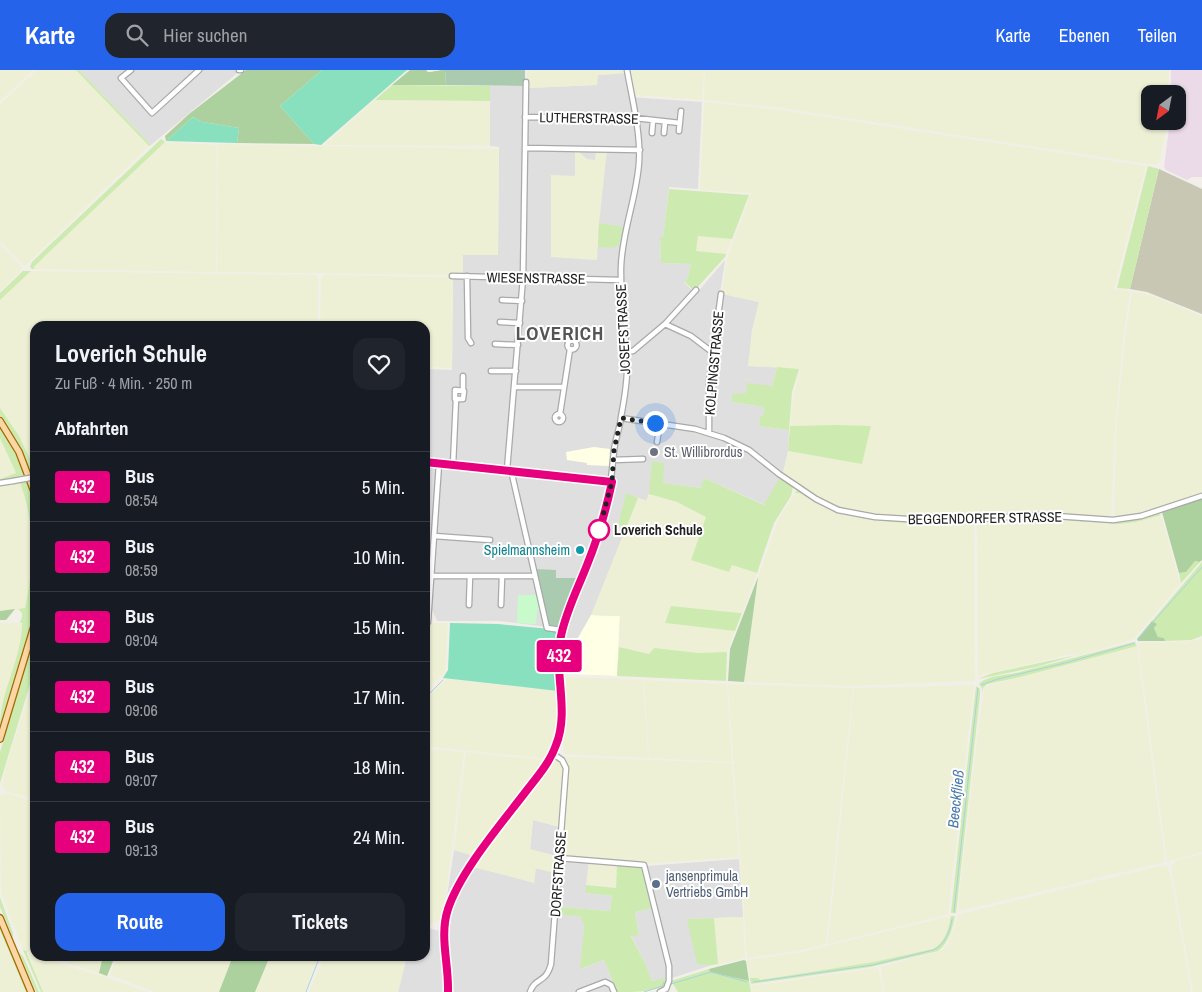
<!DOCTYPE html>
<html lang="de">
<meta charset="utf-8">
<style>
body{margin:0;font-family:"Archivo Narrow",sans-serif;background:#20242c;color:#f1f3f6;height:100vh;display:flex;flex-direction:column;font-size:19px;white-space:nowrap}
*{box-sizing:border-box;margin:0}
p{font-size:16px;color:#9ea1a6}
.icon{flex:none;width:28px;height:28px;fill:none;stroke:currentColor;stroke-width:2;stroke-linecap:round;stroke-linejoin:round}
.map{position:relative;flex:1;overflow:hidden}
.drawer{position:absolute;left:30px;top:251px;width:400px;height:640px;display:flex;flex-direction:column;background:#171b24;border-radius:15px;box-shadow:0 1px 4px #0004}
.drawer>*{flex:none}
.badge{padding:0 10px;border-radius:4px;font-size:18px;line-height:32px}
.needle{width:32px;rotate:212deg}
.fabs{position:absolute;left:1141px;top:15px;display:grid;gap:10px}
.fabs a{display:grid;place-items:center;width:45px;height:45px;border-radius:10px;background:#171b24;box-shadow:0 1px 4px #0004;font-size:25px}
.you{position:absolute;width:25px;height:25px;margin:-12px;border:4px solid #fff;border-radius:50%;background:#1a73e8;box-shadow:0 0 0 8px #1a73e833}
.map>.badge{position:absolute;translate:-50% -50%;box-shadow:0 0 0 2px #fff}
h2{padding:0 25px;font-size:19px;line-height:45px}
.round{display:grid;place-items:center;flex:none;width:52px;height:52px;border-radius:15px;background:#20242c}
.overview{display:flex;align-items:center;justify-content:space-between;height:85px;padding:0 25px}
h1{font-size:24px;font-weight:800;line-height:38px}
.action{display:flex;gap:10px;margin-top:auto;padding:10px 25px}
.action a{flex:1;height:58px;border-radius:15px;background:#2563eb;color:#fff;font-size:20px;font-weight:800;line-height:58px;text-align:center}
.action a+a{background:#20242c;color:#f1f3f6}
ul{padding:0;list-style:none}
li{display:flex;align-items:center;gap:15px;height:70px;padding:0 25px;border-top:1px solid #363941}
li div{flex:1}
li b{display:block;font-size:19px}
li em{font-style:normal}
li .badge{min-width:55px;font-weight:700;text-align:center}
header{display:flex;align-items:center;gap:30px;box-sizing:border-box;height:70px;padding:0 25px;background:#2563eb;color:#fff}
header strong{font-size:24px}
nav{display:flex;gap:28px;margin-inline-start:auto;font-size:18px}
.search{width:350px;height:45px;background:#20242c;display:flex;align-items:center;gap:12px;box-sizing:border-box;padding:0 18px;border-radius:15px;color:#9ea1a6;font-size:19px}
.map>svg:first-child{display:block}
.residential{fill:#e0dfdf}
.industrial{fill:#ebdbe8}
.education{fill:#ffffe5}
.construction{fill:#c7c7b4}
.farmland{fill:#eef0d5}
.grass{fill:#cdebb0}
.forest{fill:#add19e}
.cemetery{fill:#aacbaf}
.park{fill:#c8facc}
.pitch{fill:#88e0be}
.lines{fill:none;stroke-linecap:round;stroke-linejoin:round}
.stream{stroke:#aad3df;stroke-width:1}
.minor-casing{stroke:#a9a9a9;stroke-width:7}
.major-casing{stroke:#a06b00;stroke-width:8}
.minor{stroke:#fff;stroke-width:4.5}
.major{stroke:#fcd6a4;stroke-width:5.5}
.minor-bridge-casing{stroke:#a9a9a9;stroke-width:7;stroke-linecap:butt}
.minor-bridge{stroke:#fff;stroke-width:4.5}
.line-casing{stroke:#fff;stroke-width:11}
.line{stroke:#e6007e;stroke-width:8}
.walk{stroke:#222;stroke-width:5;stroke-dasharray:0 9}
.worship-dot{fill:#6b7280;stroke:#fff;stroke-width:2}
.stop-dot{fill:#fff;stroke:#e6007e;stroke-width:2.5}
.culture-dot{fill:#0f9aa8;stroke:#fff;stroke-width:2}
.service-dot{fill:#5c6f8a;stroke:#fff;stroke-width:2}
.labels{text-anchor:middle;stroke-width:4;stroke-linejoin:round;paint-order:stroke}
.street-label{font-size:14px;fill:#222;stroke:#fff}
.worship-label{font-size:14px;fill:#5b616d;stroke:#fff;text-anchor:start}
.stop-label{font-size:14px;font-weight:bold;fill:#222;stroke:#fff;text-anchor:start}
.culture-label{font-size:14px;fill:#0d838f;stroke:#fff;text-anchor:end}
.service-label{font-size:14px;fill:#4e5e75;stroke:#fff;text-anchor:start}
.water-label{font-size:15px;font-style:italic;fill:#4a7aab;stroke:#fff}
.district-label{font-size:19px;font-weight:bold;letter-spacing:1px;fill:#555;stroke:#fff}
</style>
<header>
<strong>Karte</strong>
<div class="search"><svg class="icon" aria-label="search" viewBox="0 0 24 24"><circle cx="10" cy="10" r="6"/><path d="M15 15l6 6"/></svg>Hier suchen</div>
<nav><a>Karte</a><a>Ebenen</a><a>Teilen</a></nav>
</header>
<div class="map">
<svg width="1202" height="922" viewBox="0 0 1202 922">
<rect width="100%" height="100%" fill="#f2efe9"/>
<!-- residential -->
<path class="residential" d="M79,0H241L151,75Z
M626,3L629,27L702,32L698,119L669,117L663,168H660L661,193L691,194L687,210L684,212L696,224L724,191H725L720,223L759,232L752,261L749,296L777,297L772,316L746,323L732,332L764,337L763,346L760,347L759,356L789,360L788,381L783,403L765,435L704,408L702,418L662,413L649,424L647,431L627,424L618,455L626,458L592,545L620,546L617,606L563,604L564,559L499,551H437L432,539L436,473H425L427,299L452,300L453,207H463V185H498L499,77L490,76V16H525L527,18L596,15L598,5Z
M533,750L560,757L557,786L530,780Z
M454,780L479,787L473,797L534,812L535,798L560,803L562,792H589L586,823L612,826L610,841L559,837L558,844L580,845L584,856L581,899L604,890L617,922H398L407,886H425V857L447,863L448,850L454,833L448,830L447,826Z
M739,789L743,847L688,849L712,895L675,907L652,911L646,895L631,865L639,864L635,842L656,837L645,796Z"/>
<!-- industrial -->
<path class="industrial" d="M1171,0H1202V107H1192L1187,110L1166,100L1164,97L1170,51H1178V24H1171Z"/>
<!-- education -->
<path class="education" d="M594,377L610,379L609,396L587,395V393L567,390L566,382Z
M591,545L620,546L617,606L563,604V573H575Z"/>
<!-- construction -->
<path class="construction" d="M1159,99L1202,119V244L1147,222L1130,219Z"/>
<!-- farmland -->
<path class="farmland" d="M0,0H33L0,31Z
M37,0H76L149,76L25,196L0,171V34Z
M527,0H625L626,3L598,5L597,15L527,18Z
M631,0H704L702,30L635,25Z
M705,0H1169L1168,24H1150V51H1167V53L1159,93L1154,95L782,38L704,30Z
M375,30L490,31V76L327,75L326,73Z
M704,32L773,39L1146,96L1114,219L1130,221L1123,269L1115,359L1111,447L1039,441L957,447L873,444L845,438L829,433L809,422L783,403L788,381L862,394L836,355L790,356L793,329L800,299L748,296L752,261L759,232L722,224L727,188L751,123L700,120Z
M165,72L217,75L216,202L35,199L34,197L46,185Z
M218,74L499,79L498,185H463V204L451,205L217,202Z
M607,80L599,153L597,190L551,187V105L575,106V82H579L587,89L595,90L596,81Z
M698,165L732,169L726,184L695,181Z
M0,174L22,197L21,200L0,221Z
M31,201L315,205L318,209V256H35V399L19,366L0,338V230Z
M324,205L453,207L452,298L425,297V256H320L321,208Z
M1132,222L1148,224L1202,246V423L1142,442L1119,447L1114,446L1116,360L1125,269Z
M0,368L16,403L0,409Z
M20,413L24,425L30,459L31,503L29,523L25,539L0,541V417Z
M795,423H800L834,441L857,447L911,453L974,452L975,611L846,616L744,612L758,507L779,448Z
M649,424L677,432L707,447L691,489L728,502L732,495L757,503L742,543L671,536L665,553L735,561L727,582L649,584L619,577L620,546L591,545L638,428L646,431Z
M1161,445L1180,514L1134,569L1079,585L1071,584L978,606L977,452L1045,449L1119,454L1136,452Z
M425,473H432L427,550L425,551Z
M0,553H22V559L20,575L0,643Z
M425,553H448L445,602L425,623Z
M1202,569V782L1167,792L1138,573L1191,571Z
M1137,576L1165,792L959,841L958,837L979,651L985,616Z
M35,604V730L6,721L2,716L5,700Z
M565,607L643,610L648,688L564,684L563,662L564,645L563,609Z
M446,609L558,621L559,645L557,664L547,689L425,676V629Z
M644,610L727,614L732,692L649,688Z
M728,614L853,618L826,874L797,881L747,888Z
M974,615L948,843L946,845L828,874L854,618Z
M425,679L464,682L445,833L442,848L428,856L425,855Z
M466,682L544,690L474,786L454,780Z
M567,687L732,693L739,787L644,794L565,787L562,784L569,697L565,688Z
M553,689H557L564,695L560,757L533,750L530,779L556,786L554,803L536,798L534,813L474,797Z
M7,723L35,732V884L23,880L1,822L0,726L2,724Z
M1202,784V922H1193L1171,796L1176,791Z
M589,792L617,795L616,818L586,815Z
M1164,795L1168,797L1171,807L1191,922H884L881,897L943,880L948,873L958,846L960,844Z
M951,846L949,857L942,872L938,876L926,881L874,892L760,910L758,908H750L747,890L797,883Z
M743,847L745,888L718,894L714,848Z
M0,860L11,884L26,922H0Z
M26,883L108,908L148,922H43Z
M44,886H115L107,906Z
M117,886H233L219,922H155L110,905Z
M270,886H319L305,922H255Z
M324,886H407L398,922H309Z
M877,898H878L883,922H752L751,916Z"/>
<!-- grass -->
<path class="grass" d="M76,0H79L151,75L149,76Z
M392,15L490,16V31L375,30Z
M161,69L165,72L46,185L34,197L35,199H32L30,197L32,192Z
M1148,96L1159,99L1130,219L1117,218Z
M669,119L749,125L732,169L698,166L696,181L726,184L725,187L694,221L684,211L687,210L691,194L661,193L660,168L663,167Z
M599,153L623,157L619,175L613,178L598,177Z
M23,201H31L0,230V223Z
M777,297L799,299L792,322L789,360L759,356L760,346H763L764,337L732,332V324L746,323L747,313L772,316Z
M0,338L19,366L35,399V403L32,404L20,377L0,345Z
M836,355L871,356L862,394L788,381L790,356Z
M0,357L13,378L25,405L0,412V409L16,403L0,368Z
M652,391L664,393L663,413L701,418L704,408L764,435L780,407L793,417L791,426L774,453L757,503L732,495L729,502L691,490L706,447L677,432L649,424Z
M783,403L809,422L829,433L845,438L873,444L957,447L1039,441L1111,447L1101,448L1045,443L940,449L876,445L850,441L830,434L795,414Z
M27,411L35,440V534L28,563L0,656C0,621 22,589 22,553H20C22,547 24,543 18,539L25,538C34,498 35,452 20,413Z
M797,420L830,438L861,447L913,452H974C915,455 850,456 800,423H795Z
M626,423L638,428L626,458L618,455Z
M1158,443L1161,445L1136,452L1119,454L1045,449L977,452L1047,446L1112,452L1138,449Z
M1195,491L1200,492L1181,513L1179,503L1186,502Z
M1202,492V566L1191,570L1165,571L1164,568L1158,567L1154,558L1156,554L1152,551Z
M671,536L740,543H742L735,561L665,553Z
M35,565V598L0,713V682Z
M1134,572L1137,576L1020,607L987,614L983,618L982,624V618L979,614C986,606 1005,605 1016,603Z
M619,577L649,584L654,578L698,583L727,582L726,611L617,606Z
M1077,585L1036,597L978,609L993,603Z
M976,616L980,619V625L956,843H951Z
M544,690L546,691L479,781H477Z
M561,789L640,796L642,798L653,838L635,842L639,865L631,866L646,895L652,911L666,908L665,916C653,922 631,922 617,922L604,890L580,899L584,856L580,846L558,845L559,837L610,841L612,826L586,823V815L616,818L617,795L566,791L561,792Z
M0,827L13,863V868L0,837Z
M951,846H955C953,858 948,874 938,881L870,897L751,914L750,908H758L760,910L874,892L933,879C945,873 949,858 951,846Z
M714,848L718,894L712,895L697,894L687,849Z
M0,856L28,922H26L0,860Z
M23,880L27,881V884L43,922H41Z
M18,881L23,886L39,922H36Z
M709,899L710,902L749,911L751,922H678L671,911Z"/>
<!-- forest -->
<path class="forest" d="M246,0H322L280,36L314,74L237,73L239,58L202,52L193,47L166,71L165,66L189,44Z
M410,0H426L428,2C434,2 438,0 445,0L446,15H392Z
M1202,428V490L1200,492L1195,491L1186,502L1179,503L1162,442Z
M758,507L744,612L728,611L730,579Z
M15,539L6,550H0V541Z
M1152,551L1157,554L1154,558L1158,567L1164,568L1165,571H1138L1137,569Z
M103,886H115L107,906L99,903Z
M233,886H270L255,922H219Z
M744,890L746,891L749,911L710,902L709,899Z"/>
<!-- cemetery -->
<path class="cemetery" d="M445,0H525V16L446,15Z
M535,499L556,500V508H577L560,556L548,555Z"/>
<!-- park -->
<path class="park" d="M518,525H537L541,540H537L536,554L517,553Z"/>
<!-- pitch -->
<path class="pitch" d="M322,0H407L321,75L314,74L280,36Z
M193,47L202,52L239,58L237,73L166,71Z
M450,553L498,554L560,560C555,580 557,601 558,621L443,608L448,600Z"/>
<g class="lines">
<!-- stream -->
<path class="stream" d="M1138,569L1202,497
M981,615L998,609L1065,593L1135,573
M425,628L443,610
M954,842L978,618
M753,912L873,895L933,880C945,875 950,862 952,849
M671,914L711,902L747,912
M306,922L320,886
M644,922L662,916L664,912"/>
<!-- minor casing -->
<g class="minor-casing">
<path id="minor" d="M131,0L121,8L152,43L199,0
M239,0H241
M525,47L635,48L680,53
M679,61L681,41
M652,63L653,50
M664,63L665,52
M525,78L640,80
M452,206L620,210
M467,206L468,268L471,273
M502,230L522,231
M500,252L520,253
M665,254L691,266L712,282
M567.5 275a4.5 4.5 0 1 1 9 0a4.5 4.5 0 1 1-9 0Z
M495,274L518,275
M626,282L633,281L665,254L696,220
M491,301H516
M515,317H563
M455,320L464,321L463,329H455Z
M463,320V306
M555 348a4 4 0 1 1 8 0a4 4 0 1 1-8 0Z
M560,344L570,279
M621,348L695,359L724,368L749,380L779,404L816,429L838,440L875,447L939,451L1042,445L1113,450L1141,446L1202,426
M709,362V312L721,224
M657,372L660,354
M613,390L643,389
M425,392L612,411
M453,395L456,329
M507,400L523,208L526,12
M511,400L547,558L562,560
M0,413L13,411
M434,466L490,470
M432,506H535
M469,535L470,506
M501,535L502,507
M428,552L439,394
M559,788L644,795L669,896V911L666,919L660,922
M448,922C449,895 440,867 448,840C460,800 503,752 528,718C539,705 552,690 557,673C568,639 553,602 560,567C570,522 597,480 607,434C611,416 612,398 614,381C615,369 620,358 621,347C624,331 627,315 627,299C627,265 620,231 621,197C622,161 637,127 639,92C641,64 632,28 627,0
M530,922C535,907 546,914 551,894L566,698L562,690L553,684
M579,922L605,912L611,915L614,922"/>
</g>
<!-- major casing -->
<g class="major-casing">
<path id="major" d="M0,351L19,382L35,424
M0,669L35,553
M0,848L31,922"/>
</g>
<!-- minor -->
<use href="#minor" class="minor"/>
<!-- major -->
<use href="#major" class="major"/>
<!-- minor-bridge casing -->
<g class="minor-bridge-casing">
<path id="minor-bridge" d="M13,411L35,407"/>
</g>
<!-- minor-bridge -->
<use href="#minor-bridge" class="minor-bridge"/>
</g>
<g class="lines">
<!-- line casing -->
<g class="line-casing">
<path id="line" d="M425,392L612,412C606,440 598,468 587,495C578,518 566,541 561,566C553,601 570,641 556,675C550,692 538,706 527,720C502,753 461,800 448,839C439,866 449,894 448,922"/>
</g>
<!-- line -->
<use href="#line" class="line"/>
<!-- walk -->
<path class="walk" d="M599,460L612,412L614,380L621,348L655,353"/>
</g>
<!-- markers -->
<circle class="worship-dot" cx="654" cy="382" r="5"/>
<circle class="stop-dot" cx="599" cy="460" r="10"/>
<circle class="culture-dot" cx="580" cy="480" r="5"/>
<circle class="service-dot" cx="656" cy="814" r="5"/>
<g class="labels">
<!-- street labels -->
<g class="street-label">
<text transform="translate(589 48) rotate(1)" y="5">LUTHERSTRASSE</text>
<text transform="translate(536 208) rotate(1)" y="5">WIESENSTRASSE</text>
<text transform="translate(623 259) rotate(-93)" y="5">JOSEFSTRASSE</text>
<text transform="translate(714 293) rotate(-85)" y="5">KOLPINGSTRASSE</text>
<text transform="translate(985 448) rotate(-1)" y="5">BEGGENDORFER STRASSE</text>
<text transform="translate(558 804) rotate(-86)" y="5">DORFSTRASSE</text>
</g>
<!-- worship labels -->
<g class="worship-label">
<text x="664" y="387">St. Willibrordus</text>
</g>
<!-- stop labels -->
<g class="stop-label">
<text x="614" y="465">Loverich Schule</text>
</g>
<!-- culture labels -->
<g class="culture-label">
<text x="570" y="485">Spielmannsheim</text>
</g>
<!-- service labels -->
<g class="service-label">
<text x="666" y="811">jansenprimula<tspan x="666" dy="16">Vertriebs GmbH</tspan></text>
</g>
<!-- water labels -->
<g class="water-label">
<text transform="translate(956 729) rotate(-84)" y="5">Beeckfließ</text>
</g>
<!-- district labels -->
<g class="district-label">
<text x="560" y="270">LOVERICH</text>
</g>
</g>
</svg>
<div class="fabs">
<a><svg class="needle" viewBox="-14 -14 28 28"><path d="M0-13l5 13h-10z" fill="#e53935"/><path d="M0 13l5-13h-10z" fill="#9ea1a6"/></svg></a>
</div>
<div class="you" style="left:655px;top:353px"></div>
<b class="badge" style="left:559px;top:586px;background:#e6007e;color:#fff">432</b>
<section class="drawer">
<div class="overview"><div><h1>Loverich Schule</h1><p>Zu Fuß · 4 Min. · 250 m</p></div><a class="round"><svg class="icon" aria-label="heart" viewBox="0 0 24 24"><path d="M12 20l-8-8c-3-5 5-10 8-4 3-6 11-1 8 4z"/></svg></a></div>
<h2>Abfahrten</h2>
<ul>
<li><span class="badge" style="background:#e6007e;color:#fff">432</span><div><b>Bus</b><p>08:54</p></div><em>5 Min.</em></li>
<li><span class="badge" style="background:#e6007e;color:#fff">432</span><div><b>Bus</b><p>08:59</p></div><em>10 Min.</em></li>
<li><span class="badge" style="background:#e6007e;color:#fff">432</span><div><b>Bus</b><p>09:04</p></div><em>15 Min.</em></li>
<li><span class="badge" style="background:#e6007e;color:#fff">432</span><div><b>Bus</b><p>09:06</p></div><em>17 Min.</em></li>
<li><span class="badge" style="background:#e6007e;color:#fff">432</span><div><b>Bus</b><p>09:07</p></div><em>18 Min.</em></li>
<li><span class="badge" style="background:#e6007e;color:#fff">432</span><div><b>Bus</b><p>09:13</p></div><em>24 Min.</em></li>
</ul>
<div class="action"><a>Route</a><a>Tickets</a></div>
</section>
</div>
